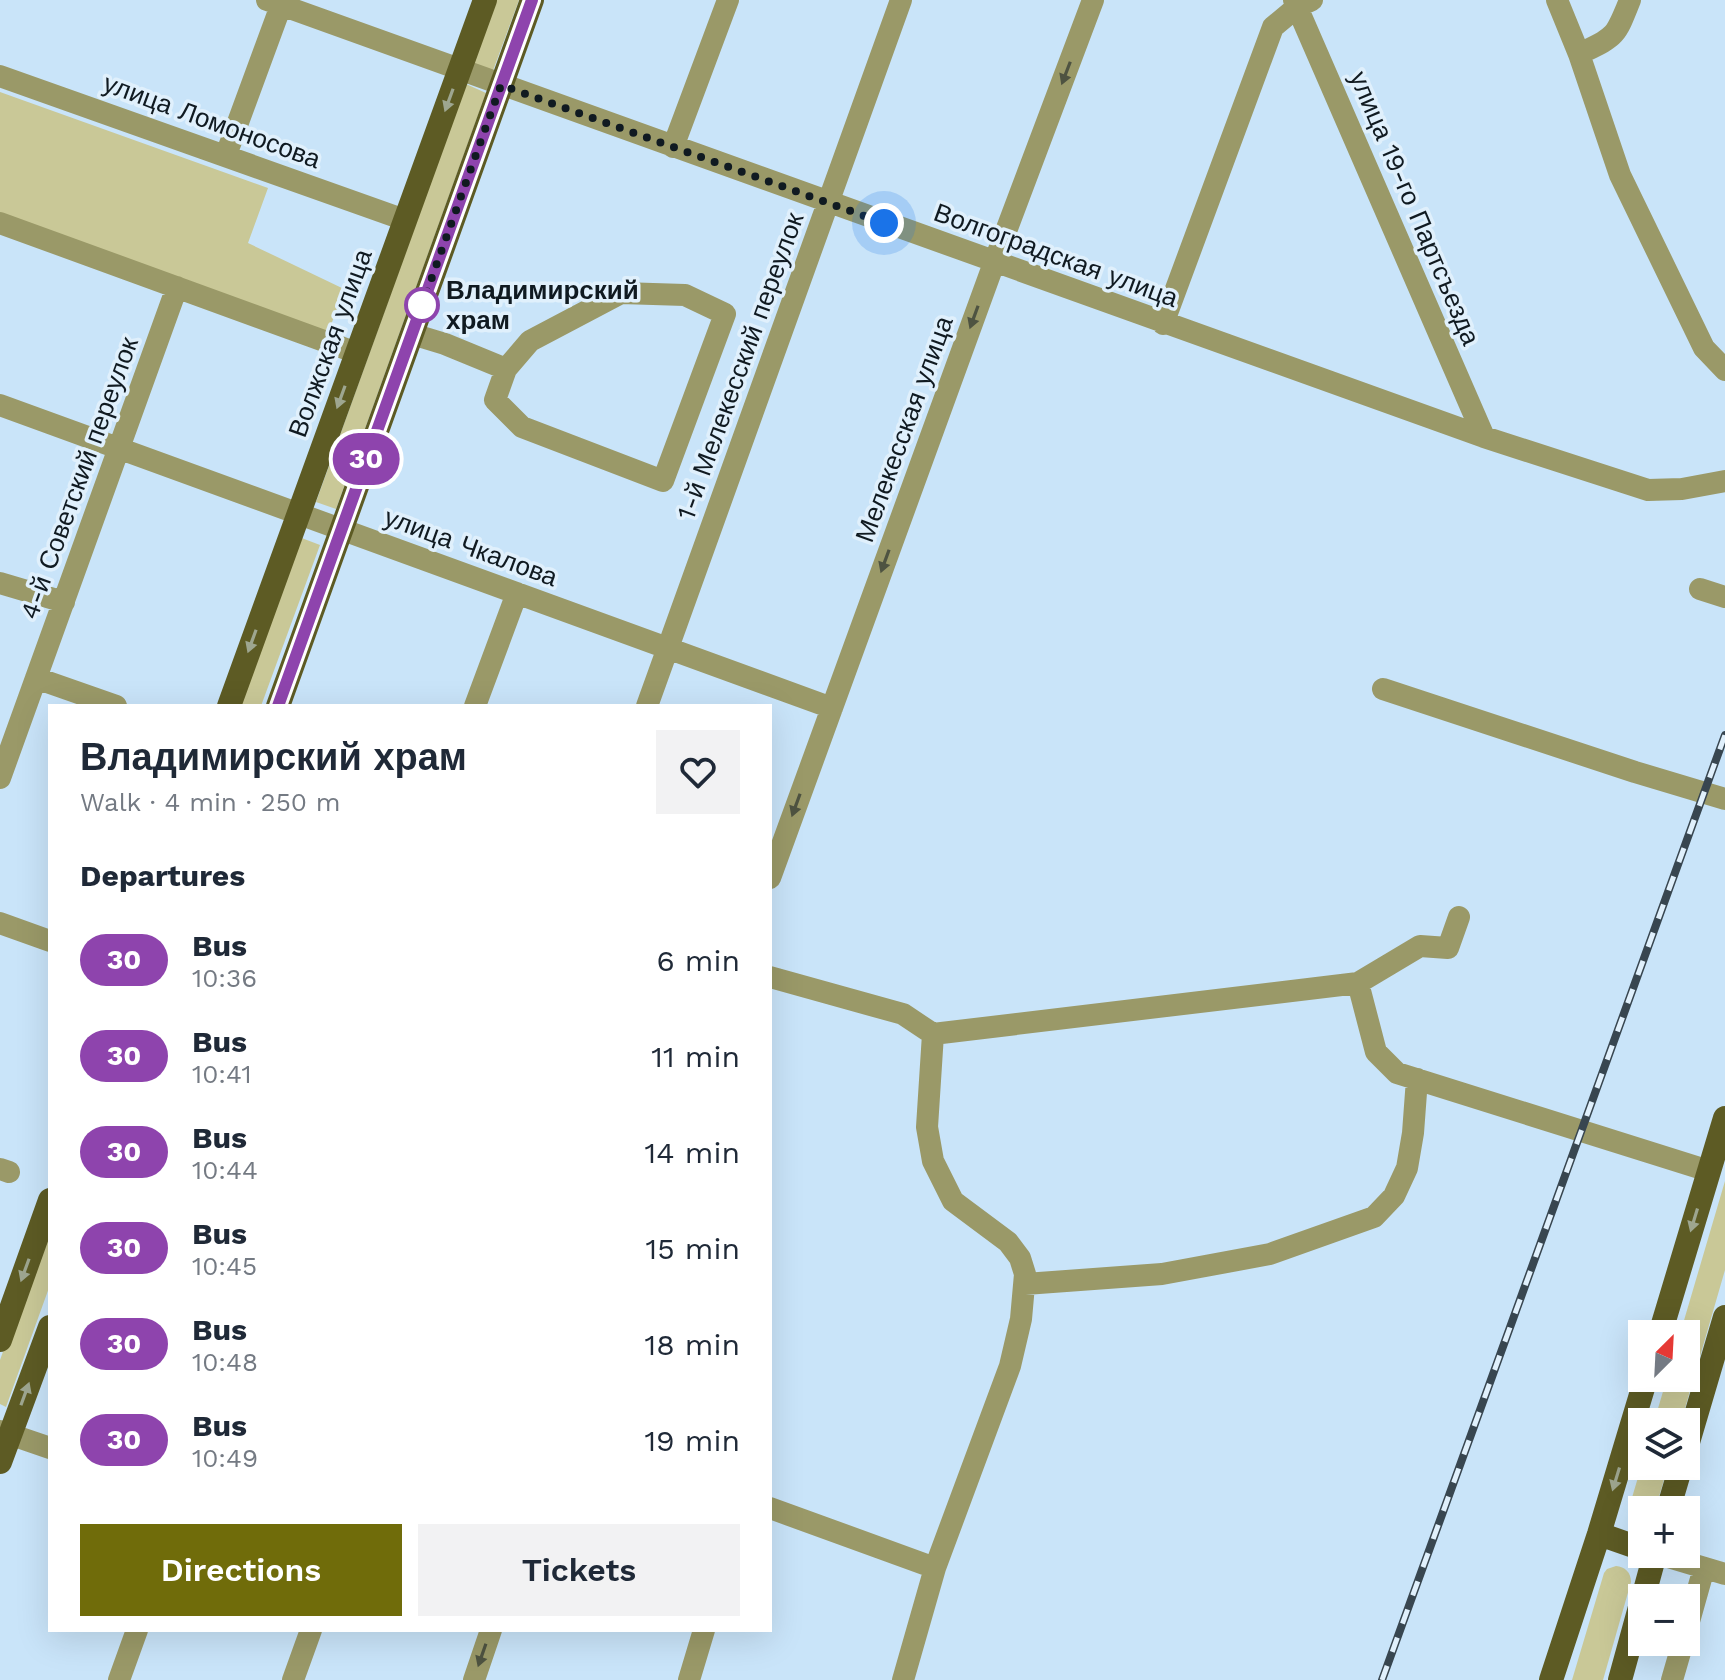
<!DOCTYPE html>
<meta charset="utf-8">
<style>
body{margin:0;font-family:"Work Sans",sans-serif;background:#f2f2f3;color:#1f2937;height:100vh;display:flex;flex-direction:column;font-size:30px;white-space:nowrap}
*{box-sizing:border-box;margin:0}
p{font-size:26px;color:#747a83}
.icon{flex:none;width:44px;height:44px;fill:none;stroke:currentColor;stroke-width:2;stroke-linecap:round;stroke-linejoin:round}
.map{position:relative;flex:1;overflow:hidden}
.sheet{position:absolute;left:48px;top:704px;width:724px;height:928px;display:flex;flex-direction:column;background:#fff;border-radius:0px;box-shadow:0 8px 32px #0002}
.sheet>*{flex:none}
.badge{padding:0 16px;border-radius:26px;font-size:28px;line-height:52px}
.needle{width:52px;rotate:24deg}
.buttons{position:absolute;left:1628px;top:1320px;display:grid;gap:16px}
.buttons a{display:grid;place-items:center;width:72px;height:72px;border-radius:0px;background:#fff;box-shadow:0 8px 32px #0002;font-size:40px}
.you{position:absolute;width:40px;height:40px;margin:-20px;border:6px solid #fff;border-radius:50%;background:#1a73e8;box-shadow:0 0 0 12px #1a73e833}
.map>.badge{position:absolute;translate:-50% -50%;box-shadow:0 0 0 4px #fff}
h2{padding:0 32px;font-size:30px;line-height:72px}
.round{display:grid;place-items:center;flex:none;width:84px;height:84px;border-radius:0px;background:#f2f2f3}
.overview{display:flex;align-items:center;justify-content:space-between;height:136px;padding:0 32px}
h1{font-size:38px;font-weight:600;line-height:60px}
.action{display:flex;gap:16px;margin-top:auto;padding:16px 32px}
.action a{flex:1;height:92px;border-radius:0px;background:#706c0a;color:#fff;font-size:32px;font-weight:600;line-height:92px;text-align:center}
.action a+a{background:#f2f2f3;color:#1f2937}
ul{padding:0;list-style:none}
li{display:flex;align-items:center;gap:24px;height:96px;padding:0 32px}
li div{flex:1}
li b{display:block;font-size:30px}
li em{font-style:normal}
li .badge{min-width:88px;font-weight:700;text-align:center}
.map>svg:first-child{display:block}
.green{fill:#c9c897}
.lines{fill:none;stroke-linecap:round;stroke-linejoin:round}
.minor{stroke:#9a9968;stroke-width:22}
.major{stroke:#5d5b24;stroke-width:24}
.rail-casing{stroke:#384650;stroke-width:8}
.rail{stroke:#e0f0fc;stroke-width:5;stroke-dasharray:15;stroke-linecap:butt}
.oneway{fill:#4e5341}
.oneway2{fill:#9ea690}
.line-casing{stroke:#fff;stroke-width:18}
.line{stroke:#8e44ad;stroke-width:12}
.walk{stroke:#101a21;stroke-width:8;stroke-dasharray:0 14.4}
.stop-dot{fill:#fff;stroke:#8e44ad;stroke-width:4}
.labels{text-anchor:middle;stroke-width:7;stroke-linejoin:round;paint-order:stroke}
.street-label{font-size:26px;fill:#101a21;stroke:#e0f0fc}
.stop-label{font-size:26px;font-weight:bold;fill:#101a21;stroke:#e0f0fc;text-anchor:start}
</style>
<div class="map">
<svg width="1725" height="1680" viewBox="0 0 1725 1680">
<rect width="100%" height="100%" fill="#c9e4f9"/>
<!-- green -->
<path class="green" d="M493,0H519L491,76L469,67Z
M466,84L486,93L336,509L316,502Z
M0,92L268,188L248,243L344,289L326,339L0,220Z
M299,537L320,545L261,706H237Z
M1725,1181V1270L1681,1422H1654L1667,1378H1686V1334H1680Z
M50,1222V1285L6,1407L0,1404V1360Z
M1642,1464V1466H1668L1655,1510H1642V1517L1636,1514L1631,1501Z
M1616,1566C1625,1567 1631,1572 1631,1582L1603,1680H1572L1604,1573L1607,1569Z"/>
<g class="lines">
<!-- minor -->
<path class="minor" d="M267,0L1484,437L1648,490L1682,489L1725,481
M1294,0L1484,437
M1557,0L1579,54L1620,175L1704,348L1725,370
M1579,54C1616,36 1615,38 1630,0
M0,76L405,220
M673,147L728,0
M226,155L283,0
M0,223L357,353
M1163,324L1273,27L1297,7L1312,0
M412,334L445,344L506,369L530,341L621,293L685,295L725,314L663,481L522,427L495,400L506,369
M0,405L832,708
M0,583L64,602
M1700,589L1725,597
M36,678L116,706
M1383,689L1635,772L1725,799
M475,706L517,593
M647,706L901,0
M0,778L177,287
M770,878L994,263L1093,0
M0,923L50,941
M770,977L903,1014L933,1034L927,1127L933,1161L953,1201L1008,1242L1020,1258L1025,1274L1021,1319L1010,1366L935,1568L903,1680
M1358,983L1376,1052L1397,1073L1709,1171
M933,1034L1358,983L1420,946L1448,948L1459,917
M0,1169L9,1172
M1025,1284L1162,1274L1270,1254L1374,1217L1394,1196L1407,1168L1413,1133L1417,1079
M0,1431L50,1448
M770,1508L935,1568
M1658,1554L1725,1574
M1686,1632L1704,1568
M119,1680L137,1630
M293,1680L311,1630
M474,1680L491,1630
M689,1680L704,1630
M1672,1680L1683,1642"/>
<!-- major -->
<path class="major" d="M229,706L485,0
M278,706L532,0
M1660,1334L1725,1118
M0,1340L50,1200
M1686,1449L1725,1317
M0,1462L50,1327
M1668,1510L1681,1466
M1599,1534L1642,1549
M1643,1598L1655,1554
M1551,1680L1599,1534L1646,1378
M1620,1680L1642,1600"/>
<!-- rail casing -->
<g class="rail-casing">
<path id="rail" d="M1382,1680L1725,735"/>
</g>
<!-- rail -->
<use href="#rail" class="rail"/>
</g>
<!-- one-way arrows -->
<defs><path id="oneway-solid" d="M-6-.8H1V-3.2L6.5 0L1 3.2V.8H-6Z" transform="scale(2)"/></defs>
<g class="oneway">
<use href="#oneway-solid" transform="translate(1066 73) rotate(111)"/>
<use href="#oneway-solid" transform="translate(974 317) rotate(110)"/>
<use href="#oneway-solid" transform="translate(885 561) rotate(110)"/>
<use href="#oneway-solid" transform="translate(796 805) rotate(110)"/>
<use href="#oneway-solid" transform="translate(482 1655) rotate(109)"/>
</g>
<g class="oneway2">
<use href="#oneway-solid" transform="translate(449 100) rotate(110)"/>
<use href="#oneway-solid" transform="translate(341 397) rotate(110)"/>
<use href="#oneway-solid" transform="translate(252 641) rotate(110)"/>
<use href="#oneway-solid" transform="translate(1694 1220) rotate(107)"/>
<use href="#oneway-solid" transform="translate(25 1270) rotate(110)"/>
<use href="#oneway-solid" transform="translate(25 1394) rotate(-70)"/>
<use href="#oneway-solid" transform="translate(1616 1479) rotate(107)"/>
</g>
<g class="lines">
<!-- line casing -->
<g class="line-casing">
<path id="line" d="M278,706L532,0"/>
</g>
<!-- line -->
<use href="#line" class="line"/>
<!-- walk -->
<path class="walk" d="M422,305L501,85L884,223"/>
</g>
<!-- markers -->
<circle class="stop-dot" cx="422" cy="305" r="16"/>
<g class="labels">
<!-- street labels -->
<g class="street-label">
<text transform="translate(212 121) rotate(20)" y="9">улица Ломоносова</text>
<text transform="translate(1415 208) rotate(67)" y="9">улица 19-го Партсъезда</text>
<text transform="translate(1056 255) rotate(20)" y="9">Волгоградская улица</text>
<text transform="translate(330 343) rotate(-70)" y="9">Волжская улица</text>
<text transform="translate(740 366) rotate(-70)" y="9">1-й Мелекесский переулок</text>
<text transform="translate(904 429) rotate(-70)" y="9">Мелекесская улица</text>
<text transform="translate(79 478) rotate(-70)" y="9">4-й Советский переулок</text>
<text transform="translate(471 547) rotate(20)" y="9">улица Чкалова</text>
</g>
<!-- stop labels -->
<g class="stop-label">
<text x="446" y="299">Владимирский<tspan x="446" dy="30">храм</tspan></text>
</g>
</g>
</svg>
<div class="buttons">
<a><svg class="needle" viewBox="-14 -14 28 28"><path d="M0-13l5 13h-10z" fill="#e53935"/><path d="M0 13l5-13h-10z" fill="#747a83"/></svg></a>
<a><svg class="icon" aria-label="layers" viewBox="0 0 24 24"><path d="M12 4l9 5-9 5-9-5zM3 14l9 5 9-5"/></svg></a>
<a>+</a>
<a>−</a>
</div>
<div class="you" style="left:884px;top:223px"></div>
<b class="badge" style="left:366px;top:459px;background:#8e44ad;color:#fff">30</b>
<section class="sheet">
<div class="overview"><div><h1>Владимирский храм</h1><p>Walk · 4 min · 250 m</p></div><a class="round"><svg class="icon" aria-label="heart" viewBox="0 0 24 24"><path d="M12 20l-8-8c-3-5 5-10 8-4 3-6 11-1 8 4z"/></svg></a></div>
<h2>Departures</h2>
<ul>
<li><span class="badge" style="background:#8e44ad;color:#fff">30</span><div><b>Bus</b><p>10:36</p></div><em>6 min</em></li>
<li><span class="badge" style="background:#8e44ad;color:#fff">30</span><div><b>Bus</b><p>10:41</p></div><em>11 min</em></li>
<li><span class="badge" style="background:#8e44ad;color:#fff">30</span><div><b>Bus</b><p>10:44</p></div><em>14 min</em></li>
<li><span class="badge" style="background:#8e44ad;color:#fff">30</span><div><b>Bus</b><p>10:45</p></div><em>15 min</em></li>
<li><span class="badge" style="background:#8e44ad;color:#fff">30</span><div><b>Bus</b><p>10:48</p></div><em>18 min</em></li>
<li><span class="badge" style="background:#8e44ad;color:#fff">30</span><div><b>Bus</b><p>10:49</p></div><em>19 min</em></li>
</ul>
<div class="action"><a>Directions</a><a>Tickets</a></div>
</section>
</div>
